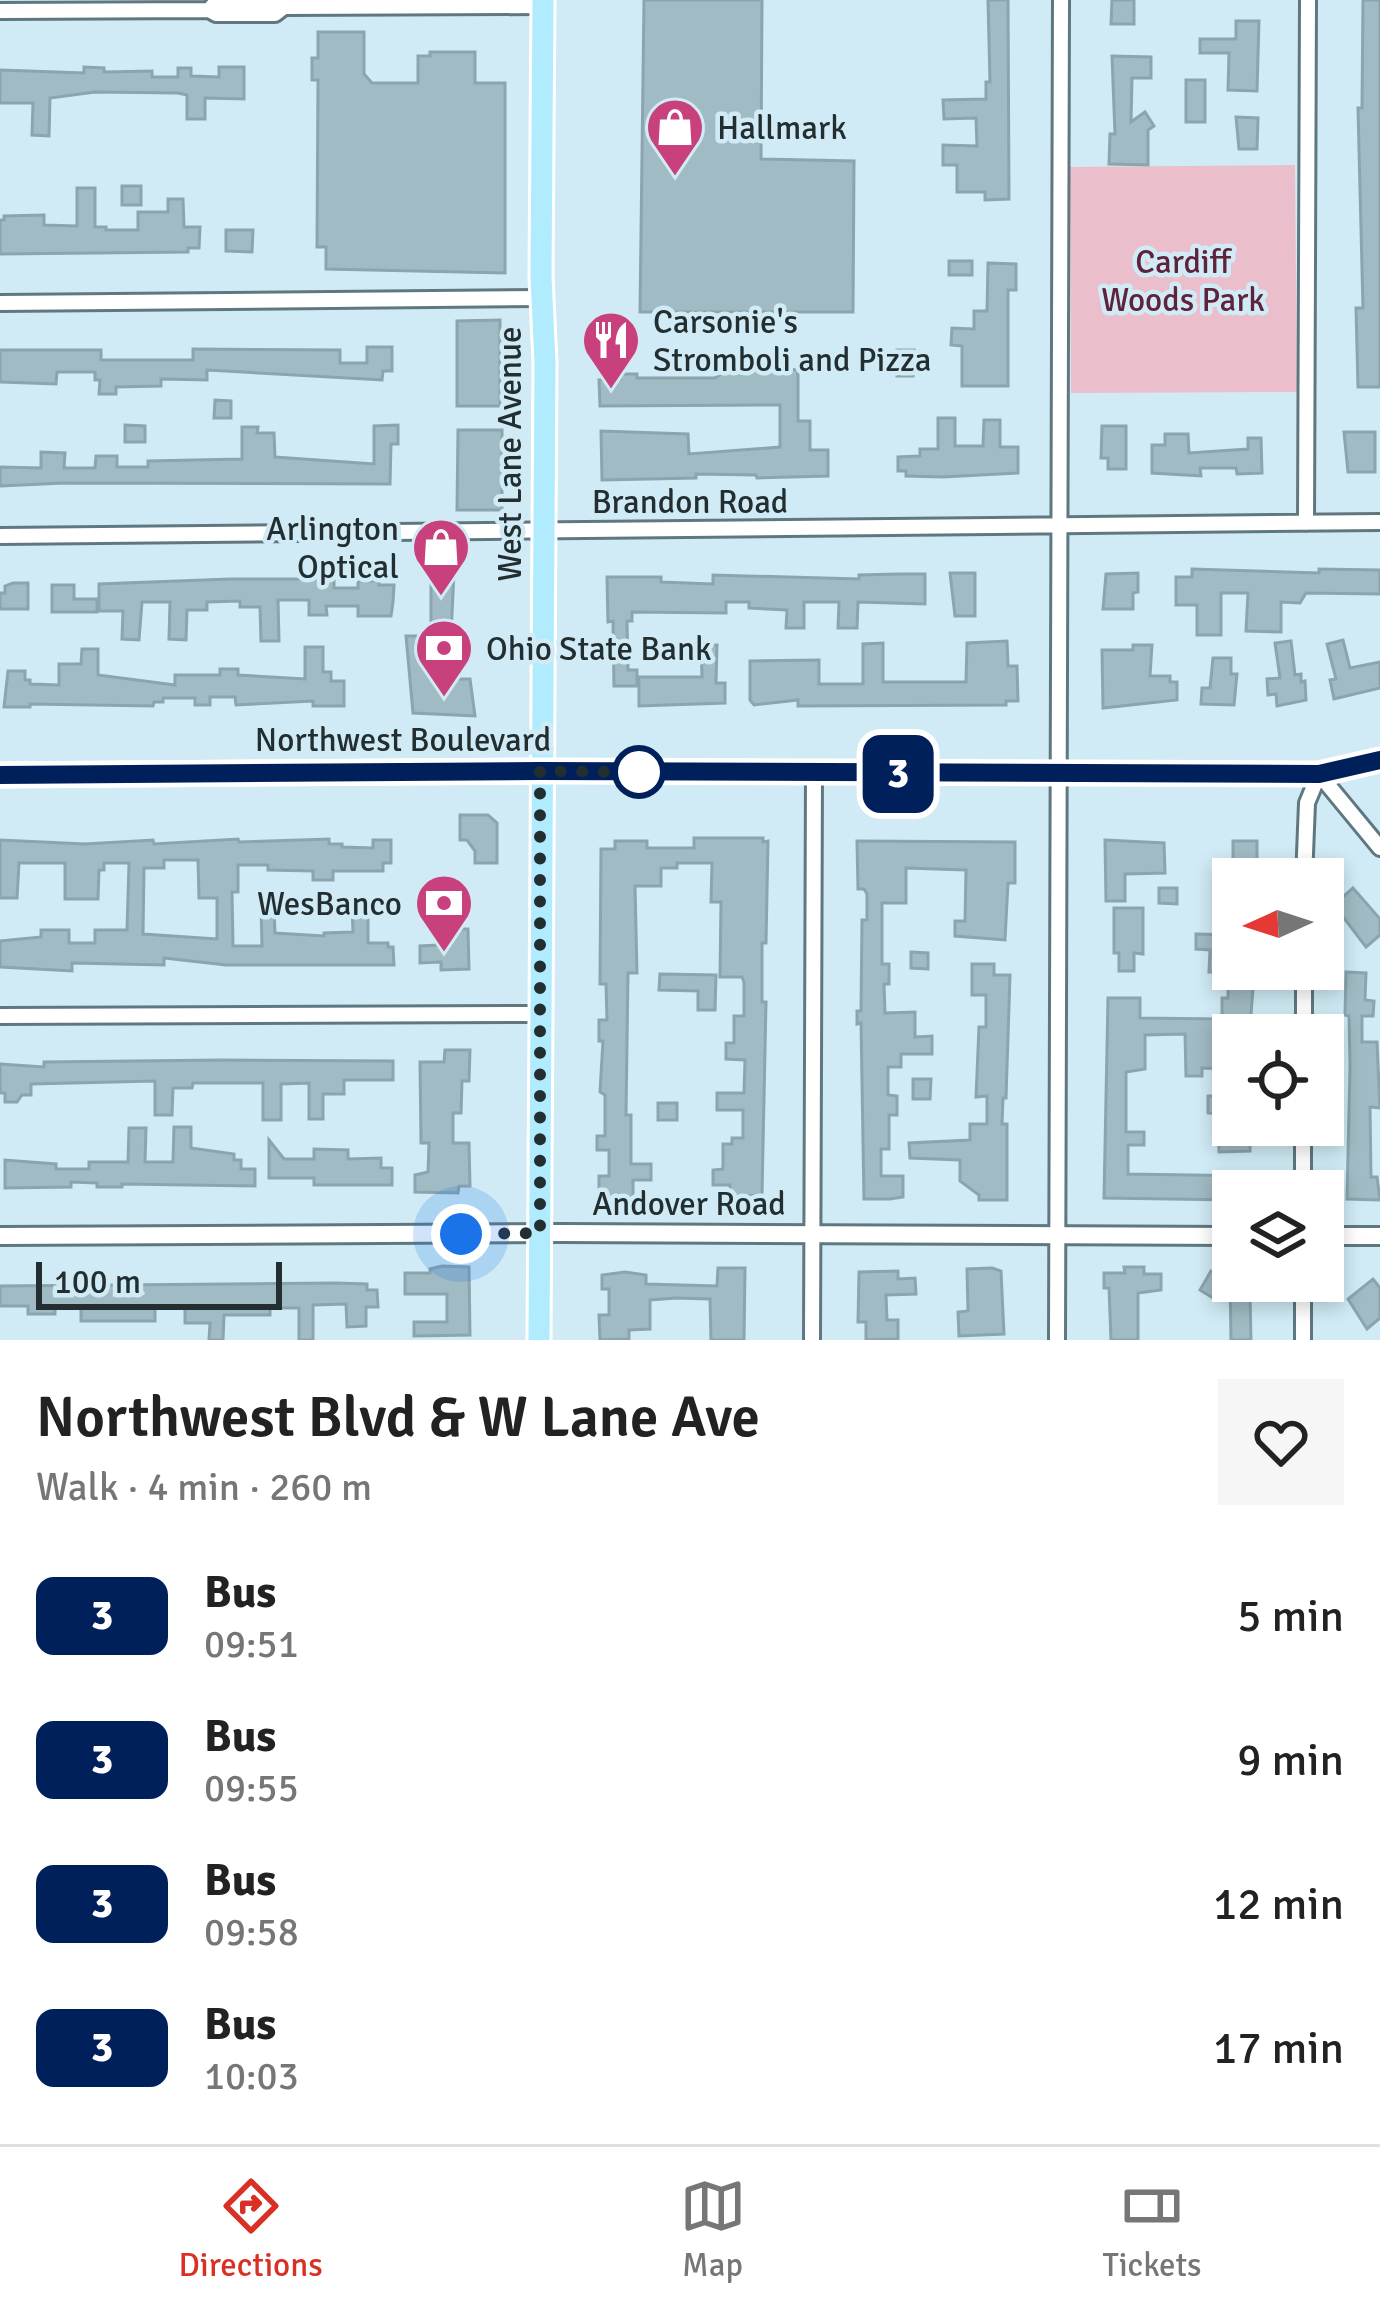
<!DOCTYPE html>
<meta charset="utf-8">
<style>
body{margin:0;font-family:Signika,sans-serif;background:#f6f6f6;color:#222;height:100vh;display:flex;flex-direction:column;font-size:45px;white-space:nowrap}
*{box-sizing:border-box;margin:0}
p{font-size:39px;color:#767676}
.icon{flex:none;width:66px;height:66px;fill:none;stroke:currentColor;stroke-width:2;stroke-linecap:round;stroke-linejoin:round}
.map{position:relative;height:1340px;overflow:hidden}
.sheet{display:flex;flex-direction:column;background:#fff;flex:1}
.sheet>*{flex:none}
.badge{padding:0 24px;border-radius:18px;font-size:42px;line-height:78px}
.needle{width:78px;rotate:267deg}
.tools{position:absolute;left:1212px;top:858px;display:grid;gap:24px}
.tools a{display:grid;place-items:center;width:132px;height:132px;border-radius:0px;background:#fff;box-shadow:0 6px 18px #0003;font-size:60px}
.scale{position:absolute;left:36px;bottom:30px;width:246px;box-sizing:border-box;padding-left:12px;border:6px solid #232e31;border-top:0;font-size:33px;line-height:42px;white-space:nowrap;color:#232e31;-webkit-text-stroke:9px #d0ebf5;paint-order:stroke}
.you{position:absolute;width:60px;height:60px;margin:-30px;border:9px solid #fff;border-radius:50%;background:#1a73e8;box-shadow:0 0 0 18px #1a73e833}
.map>.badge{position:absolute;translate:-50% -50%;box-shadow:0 0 0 6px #fff}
.round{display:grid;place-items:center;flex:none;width:126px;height:126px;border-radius:0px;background:#f6f6f6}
.overview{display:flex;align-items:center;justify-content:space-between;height:204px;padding:0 36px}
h1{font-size:57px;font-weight:600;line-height:90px}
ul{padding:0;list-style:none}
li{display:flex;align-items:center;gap:36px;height:144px;padding:0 36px}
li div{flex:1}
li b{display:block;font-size:45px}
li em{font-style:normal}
li .badge{min-width:132px;font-weight:700;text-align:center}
.menu{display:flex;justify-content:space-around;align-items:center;height:168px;border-top:3px solid #e0e0e0;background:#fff;font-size:33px;color:#767676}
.menu a{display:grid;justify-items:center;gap:6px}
.menu .active{color:#d93025}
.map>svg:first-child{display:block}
.green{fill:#ebbecc}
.building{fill:#a1bbc4;stroke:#8ba4ae;stroke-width:3;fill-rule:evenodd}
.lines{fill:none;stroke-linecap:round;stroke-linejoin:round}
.minor-casing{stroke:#5f7880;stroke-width:20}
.tertiary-casing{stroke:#5f7880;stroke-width:22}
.secondary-casing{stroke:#5f7880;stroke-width:24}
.primary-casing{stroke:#fff;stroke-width:27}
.minor{stroke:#fff;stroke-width:14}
.tertiary{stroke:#fff;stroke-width:16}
.secondary{stroke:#d8f5fe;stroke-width:18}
.primary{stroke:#b1ebfe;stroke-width:21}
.line-casing{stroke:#fff;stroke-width:27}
.line{stroke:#00205b;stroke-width:18}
.walk{stroke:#232e31;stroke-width:12;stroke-dasharray:0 21.6}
.stop-dot{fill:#fff;stroke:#00205b;stroke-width:6}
.labels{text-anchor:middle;stroke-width:9;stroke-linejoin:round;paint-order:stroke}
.poi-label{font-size:33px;fill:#232e31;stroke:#d0ebf5;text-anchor:start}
.park-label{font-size:33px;fill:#5e223a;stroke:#d0ebf5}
.street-label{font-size:33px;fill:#232e31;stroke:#d0ebf5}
</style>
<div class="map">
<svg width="1380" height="1340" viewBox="0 0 1380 1340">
<rect width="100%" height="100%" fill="#d0ebf5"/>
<!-- green -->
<path class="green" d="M1295,165L1297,392L1071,393L1070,167Z"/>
<!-- building -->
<path class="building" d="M644,0H762L761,159L854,161L853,312H640Z
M988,0H1008L1009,199L985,200V192H957V165H943V145L977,146L976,118L944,119L943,100L986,99V82H990Z
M1112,0H1134V24H1111Z
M1363,0H1380V387H1358L1356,308H1363L1358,108H1362Z
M1236,21H1259L1257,91L1228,90L1229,53H1200V39H1236Z
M318,32H364V74L372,83H418V56H430V52H475V83H505V273L326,269V247H317L318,80H312V58H318Z
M1112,56L1151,57V78H1132L1131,122L1145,112L1154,126L1148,130V165L1109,164L1110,134H1115Z
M84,67L104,68V72L152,71V77H178V68H191V76L219,77V67H244V99L205,98V119H187V95L178,93L95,92L50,98L49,136L32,135L33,103H0V70L84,73Z
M1186,80H1205V122H1186Z
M1236,117L1258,118L1257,149H1239Z
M122,186H141V205H122Z
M77,188H95V227H106V230H138V212H168V199H183L184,227H200L199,248H188V252L0,254V220H4V216L44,215V225L77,226Z
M226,230H253L252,252L226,251Z
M949,261H972V275H949Z
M988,263L1016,264V290H1008V386H962V346L951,345L952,328L974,329V311H987Z
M500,320V406H457V321Z
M367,347H392V371H383L382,380L207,370V380L161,379V386L116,387V394H99L100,380H95V372H57L56,384L0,382V350H101V360H193V349L340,350V363H367Z
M897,350H914L913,376H897Z
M756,365L798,370V421H810V450H828V476L757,478L756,475L696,474V478L602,480L601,431L688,434L689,454L780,447V405L600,406L599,380L620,379V374H637V378H715L729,368Z
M215,400L231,401V418H214Z
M938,418H955V446H983L984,420H1000V447H1018V473L943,477L906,476V471H898V457L920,456V449H938Z
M125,425L145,426V442H125Z
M398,425V444H391L390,484L64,483L0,486V467L41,468V452L65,453L64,468H95L96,456H117V467H148V461L242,459V427H258L257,433H274L275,457L374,464V426Z
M1102,426H1126V469H1108V458H1101Z
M458,430H502V510H457Z
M1344,432H1375V472H1348Z
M1165,434H1188L1189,453L1248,449V438H1261L1262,473L1237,474L1236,468H1200L1201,476L1152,473V445H1165Z
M1192,569L1319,573V569L1380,570V594L1306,593L1300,603L1281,602V632L1246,631L1248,593H1221V635H1197V605H1176V577H1192Z
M431,571H454L449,679H470L475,716L413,713L406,636H431Z
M950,573H975V616H955Z
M1138,573V592L1133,593V609H1103L1106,574Z
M899,574H925V604L858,602L857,628H838L839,602H804V628H786L787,610L749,608V602H726V613L632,612V621H627L628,670H637V686H614L613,621L608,622L607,577H661V582L713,584V575L859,579V575Z
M230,579H334V588H358V581H379V585H394L393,602L391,616H358V606H326L327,615H309V600H278L279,641H261L260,607H240V601L207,602V610H187L186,640L169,639L170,602H142L139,640L122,639L123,611H99V584Z
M13,583H28V609H0V593H5V586Z
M52,585H74V599H97V612H52Z
M1343,640L1350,668L1380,662V688L1334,699L1330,680L1336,679L1327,644Z
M1007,641L1008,666H1017L1018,701H1006V705L798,706V700L754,705L750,700V661L819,660V684H863V644L883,643V682H966L967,643Z
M1291,641L1295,675L1301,674V682L1305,681L1306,700L1277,706L1276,694L1268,695L1267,679L1280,678L1275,643Z
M701,645H717L716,683H725V703L639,706V677H702Z
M1133,645H1152L1150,676H1170V682H1177V700L1103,708L1102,650H1133Z
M305,647H323V672H331V681H344V706H313V701L236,705L235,697H210V705H195V698H163V702H154L153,706L30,704V707H4L8,671H25V680H30V684L59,685V664H81L82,649H98V675L175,685V675H220V669H238V675L305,679Z
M1213,658H1231V674H1237L1234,705L1201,704L1202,688H1210Z
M460,815H488L497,823V863H475V851L467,840H460Z
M694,838H763V842L768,841L766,943H762V1002H766L762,1195L730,1197V1185H713V1170L723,1169V1144H732V1138H743V1110H717V1093H744L745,1060L726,1059V1043H734V1016H744V982L742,977H720L721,902H711L712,863H677V868H661V886H635L637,973H628L626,1115H631V1164H651V1180H633V1199H607V1195H599V1176H609V1150H597V1136H605V1095L600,1092L603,1041H599V1020H607L606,984H600L601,849H615V841H647V848H694Z
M238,839L239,842L329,839V844H342V847L373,848V840H391V863H383V871H333V880H313V871L268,870V865H238V892H232L233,946H262L261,907L274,906L275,933L324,936V933L353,932L352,905H368V943H388V947H393L394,965H226L164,958V965L72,963V971L0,967V941L41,937V930H69V943H95V930H127L129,863H104V870H99L98,899H65V863H19L17,898H0V840L85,844L153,840L154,844ZM164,860H198L199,898H217V939L143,934L144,868H164Z
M1105,840L1164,843L1165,873L1125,874V901H1106Z
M857,841L1015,842V883H1008L1005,940L955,936V921H965L966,870L906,868V903H882V964H889V984H884L885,1013L915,1012V1037L932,1036V1054H901V1067H888V1095L897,1096V1115H889V1149H881V1176H903V1197L890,1199H864L861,1023L857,1024V1011H861L862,920H867V894L864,889H858Z
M1233,841H1257V879H1233Z
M1159,888H1177V904L1159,903Z
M1353,888L1380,919V935L1366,947L1334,905Z
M1114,908H1143V954L1134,953V971H1119V953H1114Z
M438,929H468L469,969L441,970V962L420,963V946L439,945Z
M1196,934L1233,935V969H1245V976H1254L1250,1027H1233V1069L1202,1068V1076H1186L1185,1034L1145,1035V1069L1126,1072V1132H1144V1145H1128V1174L1253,1176V1191H1233V1200L1104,1198L1108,998H1140V1018L1222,1019V998H1228V972H1209L1210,950L1196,949Z
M911,952L928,953V969L911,968Z
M972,964H994V975H1010L1006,1098H1003L1002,1124H1007V1200H979V1195L960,1181V1160L910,1158L909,1143L970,1140V1124H987V1096L976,1097L979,1027H986V995H972Z
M1346,972L1366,973L1365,1000L1374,1001L1373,1016H1362V1042H1377L1380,1108L1370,1107L1371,1177H1377L1380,1200L1347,1199L1350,1066L1349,1016L1345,1015Z
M660,974L716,975L715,1010H698V991L659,990Z
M445,1050H470L469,1081H462L461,1113H453V1143H469L470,1186H459L458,1193L415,1192V1175L428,1172L429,1143H421L420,1062H444Z
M222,1060L393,1061V1080H344V1094H323V1119H309V1083L281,1084V1120H263V1083H193L192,1088H173L172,1115H155V1081L31,1084V1095H22L17,1102H5V1093H0V1064L44,1067V1062Z
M913,1079H931L930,1099H913Z
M1208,1096H1233V1130H1250V1151L1219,1152L1218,1114L1208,1113Z
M658,1103H677V1120H658Z
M174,1127H191V1148L234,1154V1160H241V1169H255V1186L122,1184V1187H97V1183L71,1182V1187L5,1188V1160L56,1164V1169H89V1162H128L129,1128H146L145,1162H173Z
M269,1140L284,1159H314V1149L348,1150V1159L381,1158V1168H392V1185H314V1178H269Z
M442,1266L469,1267L470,1335L414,1336V1322H447V1294H405V1273H430V1269Z
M1124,1267H1144V1274H1161V1290L1138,1293V1340H1111L1109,1288H1104V1273H1125Z
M718,1268H745L744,1340H711L710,1299L676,1298L650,1300V1329L629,1330V1339L600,1340L599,1315H609V1289H602V1275L625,1272L646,1275V1284L717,1286Z
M992,1268L1001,1271L1004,1334L959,1336L958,1312L968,1311L967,1269Z
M898,1271V1279L915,1278L916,1294L886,1295L887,1320H898V1339L866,1340V1322H858L859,1272Z
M1211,1271L1224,1279L1213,1298L1200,1290Z
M1373,1279L1380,1288V1318L1367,1329L1348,1299Z
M1230,1281H1259L1250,1295L1251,1340H1231Z
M335,1283L367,1284V1290H377L378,1307H366V1326L347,1327L346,1304L313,1305V1340H299V1308H270V1315H224L223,1340H209L210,1323H185V1308L155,1307V1321H81V1307H55V1314H28V1306H0V1286Z"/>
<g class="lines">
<!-- minor casing -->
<g class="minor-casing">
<path id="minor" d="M209,10L215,3L273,0L284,7
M0,11L209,10L216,14H275L284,7L542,6
M0,303L542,298
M1306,523L1308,0
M0,536L1380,522
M1304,879L1307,803L1319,774L1380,848
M0,1016L540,1014
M1304,1035V969
M1303,1191V1125
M1303,1281V1340
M812,1340L814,774
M1057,1340L1061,0"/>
</g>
<!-- tertiary casing -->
<g class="tertiary-casing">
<path id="tertiary" d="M0,1236L562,1233L1233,1236
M1323,1236H1380"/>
</g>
<!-- secondary casing -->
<g class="secondary-casing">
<path id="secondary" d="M540,771L1319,774L1380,760"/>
</g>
<!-- primary casing -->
<g class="primary-casing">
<path id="primary" d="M0,775L540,771
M539,1340L545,363L541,277L543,0"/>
</g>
<!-- minor -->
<use href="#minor" class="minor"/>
<!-- tertiary -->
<use href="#tertiary" class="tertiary"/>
<!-- secondary -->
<use href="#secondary" class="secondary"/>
<!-- primary -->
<use href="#primary" class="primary"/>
</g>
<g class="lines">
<!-- line casing -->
<g class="line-casing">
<path id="line" d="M0,775L540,771L1319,774L1380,760"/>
</g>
<!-- line -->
<use href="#line" class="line"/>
<!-- walk -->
<path class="walk" d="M461,1234L540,1233V771L639,772"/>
</g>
<!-- icons -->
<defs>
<g id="shop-pin" transform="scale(3)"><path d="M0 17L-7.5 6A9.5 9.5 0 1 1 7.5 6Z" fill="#c8407c" stroke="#d0ebf5"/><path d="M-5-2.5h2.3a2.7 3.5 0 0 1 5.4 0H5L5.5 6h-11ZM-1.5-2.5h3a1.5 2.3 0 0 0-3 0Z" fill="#fff"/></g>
<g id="restaurant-pin" transform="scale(3)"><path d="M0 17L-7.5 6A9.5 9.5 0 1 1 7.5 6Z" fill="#c8407c" stroke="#d0ebf5"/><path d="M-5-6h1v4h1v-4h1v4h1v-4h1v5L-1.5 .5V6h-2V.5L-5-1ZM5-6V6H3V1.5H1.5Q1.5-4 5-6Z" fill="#fff"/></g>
<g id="bank-pin" transform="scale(3)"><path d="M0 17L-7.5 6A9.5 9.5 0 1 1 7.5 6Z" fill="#c8407c" stroke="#d0ebf5"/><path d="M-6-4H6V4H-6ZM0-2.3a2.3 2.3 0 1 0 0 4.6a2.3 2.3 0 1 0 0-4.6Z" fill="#fff"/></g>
</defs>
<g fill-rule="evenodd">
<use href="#shop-pin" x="675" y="127"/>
<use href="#restaurant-pin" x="611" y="340"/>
<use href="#shop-pin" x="441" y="547"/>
<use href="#bank-pin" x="444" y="648"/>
<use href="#bank-pin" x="444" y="903"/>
</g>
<!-- markers -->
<circle class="stop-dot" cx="639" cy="772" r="24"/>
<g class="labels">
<!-- poi labels -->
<g class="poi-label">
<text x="717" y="139">Hallmark</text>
<text x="653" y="333">Carsonie's<tspan x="653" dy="38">Stromboli and Pizza</tspan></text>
<text x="399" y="540" text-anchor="end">Arlington<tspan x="399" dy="38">Optical</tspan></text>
<text x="486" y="660">Ohio State Bank</text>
<text x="402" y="915" text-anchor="end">WesBanco</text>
</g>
<!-- park labels -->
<g class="park-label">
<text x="1183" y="273">Cardiff<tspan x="1183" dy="38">Woods Park</tspan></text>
</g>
<!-- street labels -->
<g class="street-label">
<text transform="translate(509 454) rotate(-90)" y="12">West Lane Avenue</text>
<text x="690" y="513">Brandon Road</text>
<text x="403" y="751">Northwest Boulevard</text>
<text x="689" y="1215">Andover Road</text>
</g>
</g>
</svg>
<div class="tools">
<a><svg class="needle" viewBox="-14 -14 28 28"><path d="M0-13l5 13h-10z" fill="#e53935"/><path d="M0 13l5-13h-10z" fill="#767676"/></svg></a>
<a><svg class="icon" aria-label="locate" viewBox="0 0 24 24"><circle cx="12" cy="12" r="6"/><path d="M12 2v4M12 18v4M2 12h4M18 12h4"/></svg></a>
<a><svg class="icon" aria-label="layers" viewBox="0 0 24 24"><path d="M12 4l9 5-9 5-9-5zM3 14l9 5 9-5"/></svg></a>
</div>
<div class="scale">100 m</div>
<div class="you" style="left:461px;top:1234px"></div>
<b class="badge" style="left:898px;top:774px;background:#00205b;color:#fff">3</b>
</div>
<section class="sheet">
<div class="overview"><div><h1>Northwest Blvd &amp; W Lane Ave</h1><p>Walk · 4 min · 260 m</p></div><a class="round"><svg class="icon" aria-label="heart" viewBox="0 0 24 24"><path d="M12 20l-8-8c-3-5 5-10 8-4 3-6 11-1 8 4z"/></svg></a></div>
<ul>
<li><span class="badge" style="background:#00205b;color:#fff">3</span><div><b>Bus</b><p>09:51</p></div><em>5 min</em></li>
<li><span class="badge" style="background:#00205b;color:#fff">3</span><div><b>Bus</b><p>09:55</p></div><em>9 min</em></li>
<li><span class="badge" style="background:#00205b;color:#fff">3</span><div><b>Bus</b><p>09:58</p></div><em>12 min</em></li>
<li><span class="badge" style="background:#00205b;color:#fff">3</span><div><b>Bus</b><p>10:03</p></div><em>17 min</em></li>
</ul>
</section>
<nav class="menu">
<a class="active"><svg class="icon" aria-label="directions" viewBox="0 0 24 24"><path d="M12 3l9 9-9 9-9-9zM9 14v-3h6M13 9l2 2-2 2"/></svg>Directions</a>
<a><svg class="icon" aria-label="map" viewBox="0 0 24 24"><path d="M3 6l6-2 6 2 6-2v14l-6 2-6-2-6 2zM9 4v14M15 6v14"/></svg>Map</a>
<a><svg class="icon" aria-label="tickets" viewBox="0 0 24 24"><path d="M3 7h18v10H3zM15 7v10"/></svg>Tickets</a>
</nav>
